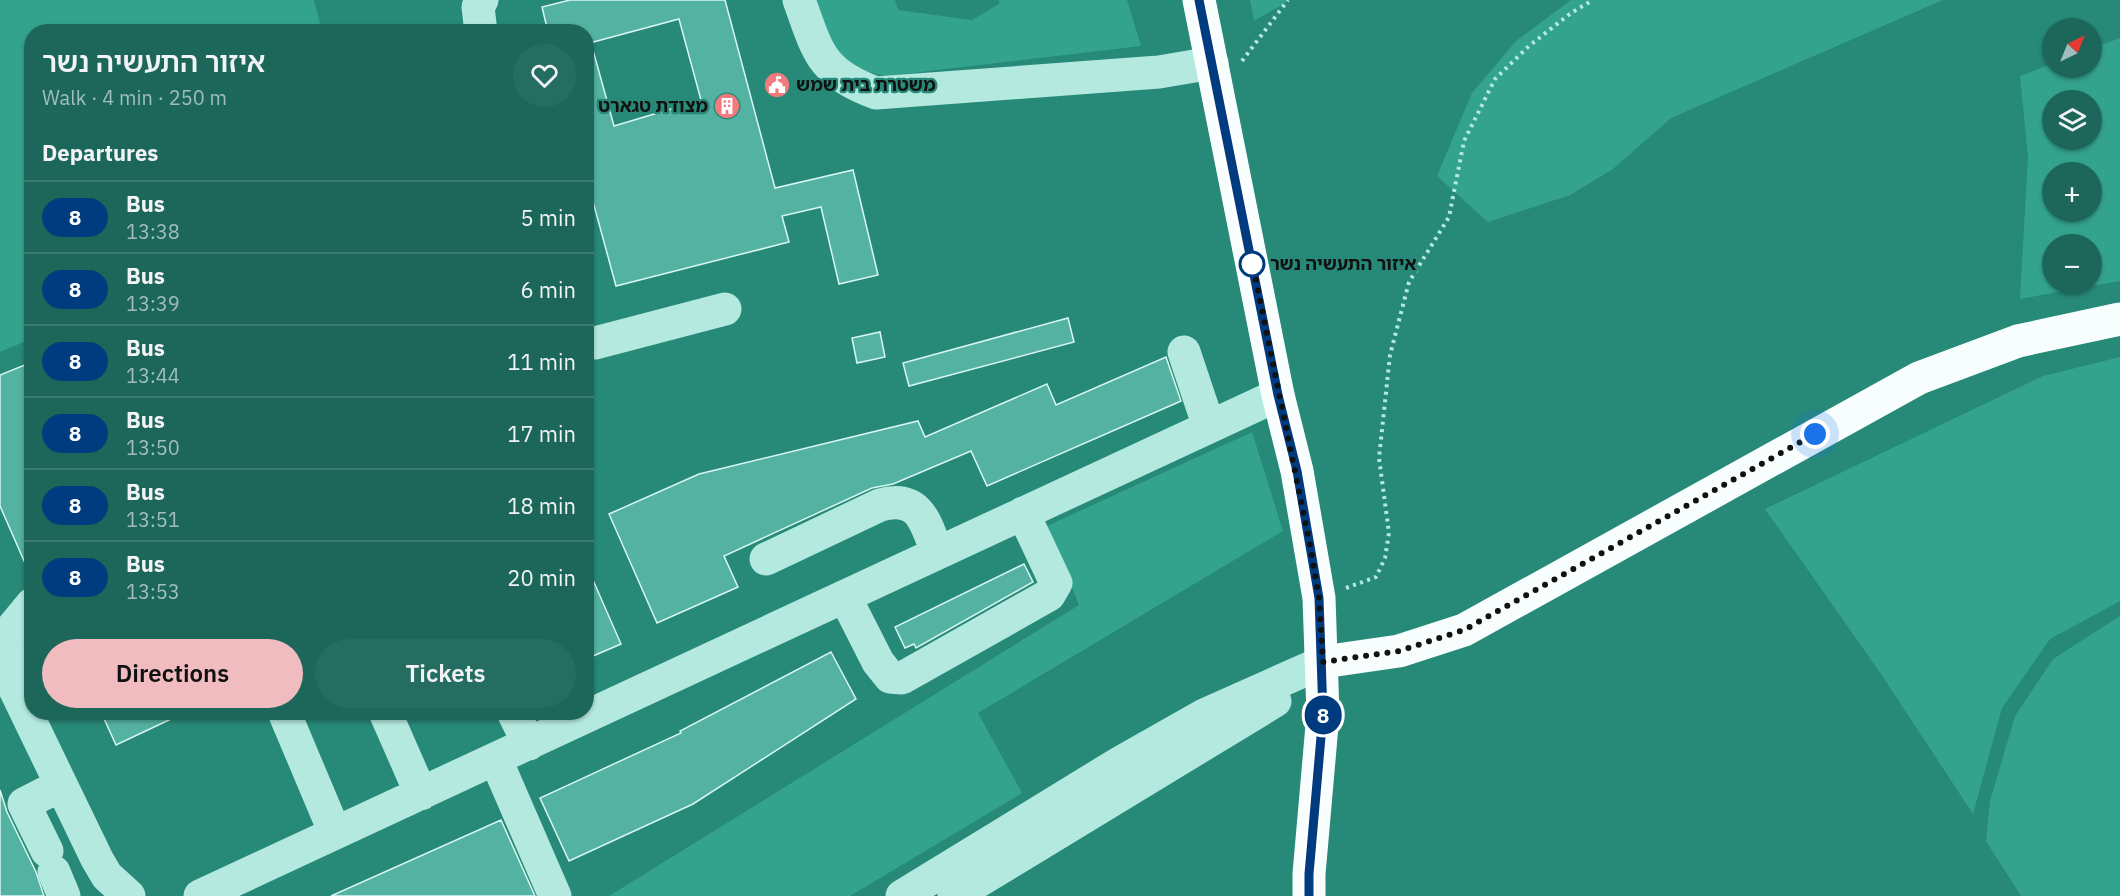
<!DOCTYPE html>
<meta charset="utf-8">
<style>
body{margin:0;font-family:"IBM Plex Sans","Noto Sans Hebrew",sans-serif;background:#256d60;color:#f1f3f6;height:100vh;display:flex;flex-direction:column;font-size:22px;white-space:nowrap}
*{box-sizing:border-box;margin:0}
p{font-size:20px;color:#a0bebb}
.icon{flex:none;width:33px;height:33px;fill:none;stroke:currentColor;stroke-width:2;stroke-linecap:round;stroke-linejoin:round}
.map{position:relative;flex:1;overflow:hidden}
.sheet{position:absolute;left:24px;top:24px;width:570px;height:696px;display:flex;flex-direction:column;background:#1d675a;border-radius:24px;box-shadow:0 2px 4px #0004}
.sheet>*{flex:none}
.badge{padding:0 12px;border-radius:20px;font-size:21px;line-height:39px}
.needle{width:39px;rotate:43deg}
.buttons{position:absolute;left:2042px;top:18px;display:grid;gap:12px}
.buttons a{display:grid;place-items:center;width:60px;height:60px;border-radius:50%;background:#1d675a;box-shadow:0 2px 4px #0004;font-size:30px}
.you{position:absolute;width:30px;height:30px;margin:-15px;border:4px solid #fff;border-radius:50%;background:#1a73e8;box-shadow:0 0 0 9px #1a73e833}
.map>.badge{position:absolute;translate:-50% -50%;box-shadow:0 0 0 3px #fff}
h2{padding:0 18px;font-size:22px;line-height:54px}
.round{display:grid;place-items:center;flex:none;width:63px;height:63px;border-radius:32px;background:#256d60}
.overview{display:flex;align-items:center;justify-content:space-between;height:102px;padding:0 18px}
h1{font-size:28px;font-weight:600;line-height:45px}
.button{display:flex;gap:12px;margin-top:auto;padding:12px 18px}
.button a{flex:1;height:69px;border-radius:36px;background:#f1bcbf;color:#111;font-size:24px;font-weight:600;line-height:69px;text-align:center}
.button a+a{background:#256d60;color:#f1f3f6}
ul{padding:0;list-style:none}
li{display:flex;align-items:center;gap:18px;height:72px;padding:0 18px;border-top:2px solid #3b7b70}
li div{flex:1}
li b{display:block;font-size:22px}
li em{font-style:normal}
li .badge{min-width:66px;font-weight:700;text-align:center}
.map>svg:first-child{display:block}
.green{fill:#34a38e;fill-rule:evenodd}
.building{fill:#53b2a1;stroke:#d8f7f1;stroke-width:1.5}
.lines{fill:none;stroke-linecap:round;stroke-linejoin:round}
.path{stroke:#b4e9df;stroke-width:4;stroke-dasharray:3 4.5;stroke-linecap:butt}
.minor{stroke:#b4e9df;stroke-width:33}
.major{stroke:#f7fefd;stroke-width:33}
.line-casing{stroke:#fff;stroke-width:14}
.line{stroke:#003b80;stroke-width:9}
.walk{stroke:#111;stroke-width:6;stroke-dasharray:0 10.8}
.stop-dot{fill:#fff;stroke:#003b80;stroke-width:3}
.labels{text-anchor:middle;stroke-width:4.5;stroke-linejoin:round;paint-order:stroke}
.poi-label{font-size:18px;font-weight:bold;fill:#111;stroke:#278978;text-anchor:start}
.stop-label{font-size:18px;font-weight:bold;fill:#111;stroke:#278978;text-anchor:start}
</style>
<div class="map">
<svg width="2120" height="896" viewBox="0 0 2120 896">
<rect width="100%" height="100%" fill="#278978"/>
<!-- green -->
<path class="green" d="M0,0H314L322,31L32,32L31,339L0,352Z
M816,0H895L898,10L972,20L999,4V0H1127L1141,46L886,76C835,67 831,44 816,0Z
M1250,0H1290L1254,21Z
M1571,0H1943L1671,118L1613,169L1570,195L1488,222L1437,176L1472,93L1516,41Z
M2120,38V281L2020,299L2028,157L2020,76L2052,64V68H2091V49ZM2091,100V140H2052V100ZM2052,172H2091V212H2052ZM2091,244V284H2052V244Z
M2120,357V601L2050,639L2002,708L1973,814L1881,674L1765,509L2043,376Z
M1252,432L1283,531L978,713L1022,793L850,896H609L1079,605L1047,526Z
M2120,616V896H2021L1986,841L1990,801L2015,716L2053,659Z"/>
<!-- building -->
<path class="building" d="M570,0H725L775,188L853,170L878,275L839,284L821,207L782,216L789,242L616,286L586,176V51L593,50L614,126L701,100L679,19L586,44V32H548L542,7Z
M1068,318L1074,342L909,386L903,363Z
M880,332L885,357L857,363L852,338Z
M1166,357L1181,401L987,486L971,451L893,484L872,488L724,556L738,587L657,623L609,514L699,474L918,421L925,437L1047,384L1056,405Z
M32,362V579L0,506V375Z
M586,564L621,644L586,659Z
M1024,564L1033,582L916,648L914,644L905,648L895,627Z
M831,652L856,699L693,804L569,861L540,798L681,733L680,731Z
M101,712H186L116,745Z
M0,790L7,812L36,872L44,896H0Z
M501,820L535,896H331Z"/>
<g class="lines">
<!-- path -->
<path class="path" d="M1242,61L1288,0
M1346,588L1376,577L1385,558L1389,533L1379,458L1390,355L1409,282L1449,217L1464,141L1495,79L1529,46L1571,13L1593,0"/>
<!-- minor -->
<path class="minor" d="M799,0C818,53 821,73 876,93L1159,72L1212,63
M481,32L478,7L482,0
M586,341L595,343L725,309
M1184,352L1209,427
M766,559L880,505C920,494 926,523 937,553
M845,597L878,662L890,677L902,678L1049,595L1056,583L1023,513
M32,604L13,627L7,643L11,681L97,859L107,876L129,896
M284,712L335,833
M385,712L421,794
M513,712L529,744
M496,760L555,896
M47,851L24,804L61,785
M54,872L64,896
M200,896L1278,395
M902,896L1121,762L1204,715L1323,662
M954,896L1275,701"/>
<!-- major -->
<path class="major" d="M1199,0L1278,395L1297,471L1319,598L1323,714L1309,874V896
M1323,662L1399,651L1464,630L1919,378L2018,341L2120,319"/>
</g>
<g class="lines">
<!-- line casing -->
<g class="line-casing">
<path id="line" d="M1199,0L1278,395L1297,471L1319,598L1323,714L1309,874V896"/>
</g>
<!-- line -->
<use href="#line" class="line"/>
<!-- walk -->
<path class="walk" d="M1252,264L1251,256L1310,545L1319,598L1323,662L1399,651L1464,630L1815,434"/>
</g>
<!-- icons -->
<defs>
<g id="civic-disc" transform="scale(1.35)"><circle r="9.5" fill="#f2797c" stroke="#278978"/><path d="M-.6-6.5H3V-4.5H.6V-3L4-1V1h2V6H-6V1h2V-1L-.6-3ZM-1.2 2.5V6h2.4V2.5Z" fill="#fff"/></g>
<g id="building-disc" transform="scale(1.35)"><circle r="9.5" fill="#f2797c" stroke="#278978"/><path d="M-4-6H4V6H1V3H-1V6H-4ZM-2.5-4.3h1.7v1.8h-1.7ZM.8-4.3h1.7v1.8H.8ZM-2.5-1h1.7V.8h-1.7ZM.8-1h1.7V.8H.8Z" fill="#fff"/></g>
</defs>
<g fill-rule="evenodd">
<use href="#civic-disc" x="777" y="85"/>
<use href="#building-disc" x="727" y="106"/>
</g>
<!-- markers -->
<circle class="stop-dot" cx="1252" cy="264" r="12"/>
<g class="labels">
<!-- poi labels -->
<g class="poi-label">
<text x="796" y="91">משטרת בית שמש</text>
<text x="708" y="112" text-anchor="end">מצודת טגארט</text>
</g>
<!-- stop labels -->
<g class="stop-label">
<text x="1270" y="270">איזור התעשיה נשר</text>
</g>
</g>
</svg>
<div class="buttons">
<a><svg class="needle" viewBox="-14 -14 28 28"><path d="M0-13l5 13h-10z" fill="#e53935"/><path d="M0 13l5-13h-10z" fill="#a0bebb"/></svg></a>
<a><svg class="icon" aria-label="layers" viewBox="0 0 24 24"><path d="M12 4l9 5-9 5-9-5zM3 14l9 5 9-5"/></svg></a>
<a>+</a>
<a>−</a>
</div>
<div class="you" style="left:1815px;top:434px"></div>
<b class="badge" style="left:1323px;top:715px;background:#003b80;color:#fff">8</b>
<section class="sheet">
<div class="overview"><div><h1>איזור התעשיה נשר</h1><p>Walk · 4 min · 250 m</p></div><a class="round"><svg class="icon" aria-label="heart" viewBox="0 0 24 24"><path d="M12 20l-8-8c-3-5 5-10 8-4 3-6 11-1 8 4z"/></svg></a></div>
<h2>Departures</h2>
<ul>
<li><span class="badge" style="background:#003b80;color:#fff">8</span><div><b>Bus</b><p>13:38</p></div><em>5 min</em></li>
<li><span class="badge" style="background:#003b80;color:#fff">8</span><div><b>Bus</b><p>13:39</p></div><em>6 min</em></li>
<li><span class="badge" style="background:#003b80;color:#fff">8</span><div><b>Bus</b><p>13:44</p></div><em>11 min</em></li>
<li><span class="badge" style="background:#003b80;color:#fff">8</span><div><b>Bus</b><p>13:50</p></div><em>17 min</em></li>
<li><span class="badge" style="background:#003b80;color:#fff">8</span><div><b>Bus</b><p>13:51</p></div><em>18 min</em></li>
<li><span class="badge" style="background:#003b80;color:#fff">8</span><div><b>Bus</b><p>13:53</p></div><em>20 min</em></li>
</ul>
<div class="button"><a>Directions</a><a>Tickets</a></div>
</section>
</div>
